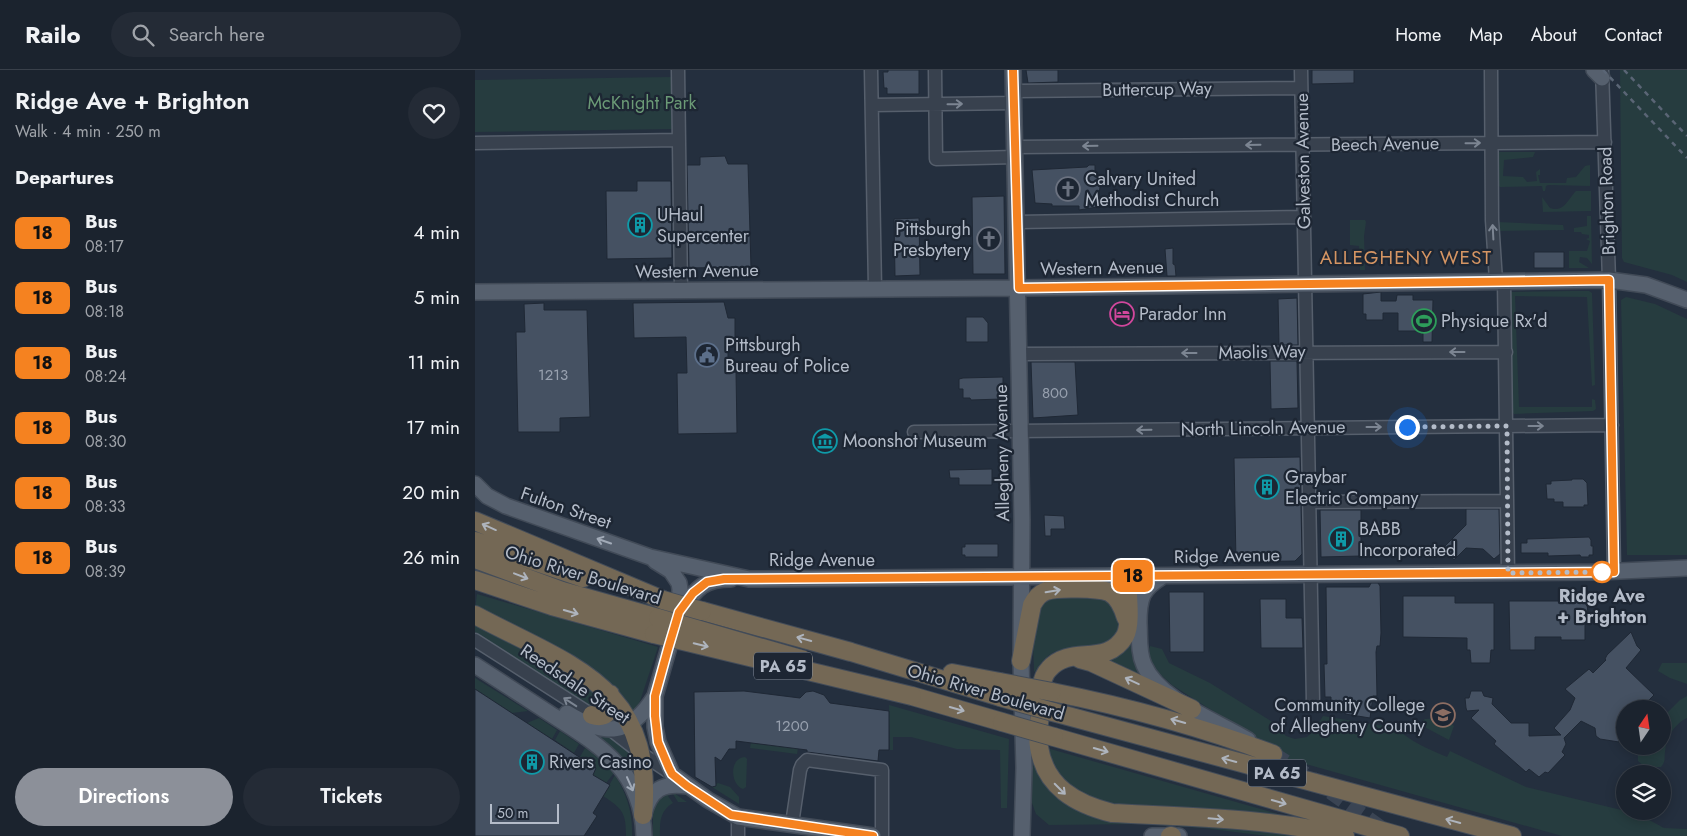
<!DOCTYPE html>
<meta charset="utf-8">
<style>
body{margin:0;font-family:Jost,sans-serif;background:#242b36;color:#f1f3f6;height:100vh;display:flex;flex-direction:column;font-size:19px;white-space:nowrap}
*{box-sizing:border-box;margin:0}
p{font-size:16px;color:#a0a4aa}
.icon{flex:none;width:28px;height:28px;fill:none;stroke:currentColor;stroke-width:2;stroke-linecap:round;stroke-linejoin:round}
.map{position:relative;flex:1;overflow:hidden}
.sheet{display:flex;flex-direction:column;background:#1b232e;width:475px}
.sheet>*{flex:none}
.badge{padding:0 10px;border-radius:8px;font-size:18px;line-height:32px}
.needle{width:32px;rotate:13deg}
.controls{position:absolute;left:1141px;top:630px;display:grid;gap:10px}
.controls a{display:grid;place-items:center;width:55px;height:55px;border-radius:50%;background:#1b232e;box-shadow:0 2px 12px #0003,0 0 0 1px #39404a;font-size:25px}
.scale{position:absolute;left:15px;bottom:12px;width:69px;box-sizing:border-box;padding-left:5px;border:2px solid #b4bcc9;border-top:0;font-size:14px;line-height:18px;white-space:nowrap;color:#b4bcc9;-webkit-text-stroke:4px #1d2633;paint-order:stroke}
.you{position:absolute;width:25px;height:25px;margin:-12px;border:4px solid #fff;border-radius:50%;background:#1a73e8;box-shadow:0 0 0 8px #1a73e833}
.map>.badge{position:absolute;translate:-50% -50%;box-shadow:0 0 0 2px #fff}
h2{padding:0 15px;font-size:19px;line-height:45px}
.round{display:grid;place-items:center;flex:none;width:52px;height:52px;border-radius:26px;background:#242b36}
.summary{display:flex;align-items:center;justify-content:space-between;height:85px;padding:0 15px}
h1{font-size:24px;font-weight:600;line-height:38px}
.action{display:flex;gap:10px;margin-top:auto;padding:10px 15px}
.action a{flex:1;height:58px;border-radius:30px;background:#8c9099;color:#fff;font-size:20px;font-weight:600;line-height:58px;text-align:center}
.action a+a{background:#242b36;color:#f1f3f6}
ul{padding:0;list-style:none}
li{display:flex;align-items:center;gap:15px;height:65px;padding:0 15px}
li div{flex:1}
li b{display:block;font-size:19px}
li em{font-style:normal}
li .badge{min-width:55px;font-weight:700;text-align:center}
header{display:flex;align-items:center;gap:30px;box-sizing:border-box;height:70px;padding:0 25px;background:#1b232e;border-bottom:1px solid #39404a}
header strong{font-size:24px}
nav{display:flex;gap:28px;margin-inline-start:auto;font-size:18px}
.search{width:350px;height:45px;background:#242b36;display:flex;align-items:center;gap:12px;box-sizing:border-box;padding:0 18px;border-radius:28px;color:#a0a4aa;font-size:19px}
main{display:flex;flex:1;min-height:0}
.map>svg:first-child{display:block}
.green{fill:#263c3f}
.building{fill:#455162;stroke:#1f2835}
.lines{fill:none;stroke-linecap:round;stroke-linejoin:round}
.major-tunnel{stroke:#3a4453;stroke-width:15;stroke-dasharray:15 8;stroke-linecap:butt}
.minor-casing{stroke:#565f6c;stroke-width:15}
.major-casing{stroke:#414a57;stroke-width:18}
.highway-casing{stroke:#434c59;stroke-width:20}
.minor{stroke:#38414e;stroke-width:12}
.major{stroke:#56606e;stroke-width:15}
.highway{stroke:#746855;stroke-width:18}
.rail{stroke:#5a6575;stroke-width:2.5;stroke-dasharray:5 5;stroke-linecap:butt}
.highway-bridge-casing{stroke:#434c59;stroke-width:20;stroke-linecap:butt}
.highway-bridge{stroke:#746855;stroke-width:18}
.oneway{stroke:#7c8592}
.oneway2{stroke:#aeb4bd}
.oneway3{stroke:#a1aab7}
.line-casing{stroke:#fff;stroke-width:11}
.line{stroke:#f58220;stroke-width:8}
.walk{stroke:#b4bcc9;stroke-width:5;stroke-dasharray:0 9}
.stop-dot{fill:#fff;stroke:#f58220;stroke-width:2.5}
.labels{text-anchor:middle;stroke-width:4.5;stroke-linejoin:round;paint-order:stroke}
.number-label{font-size:15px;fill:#98a1af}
.shield{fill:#1d2633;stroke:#878f9c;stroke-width:1}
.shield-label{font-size:16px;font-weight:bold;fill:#b4bcc9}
.street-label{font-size:18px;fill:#b4bcc9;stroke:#1d2633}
.park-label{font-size:18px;fill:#6b9a76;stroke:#1d2633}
.poi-label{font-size:18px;fill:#b4bcc9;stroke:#1d2633;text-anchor:start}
.stop-label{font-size:18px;font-weight:bold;fill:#b4bcc9;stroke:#1d2633}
.neighbourhood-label{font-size:19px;letter-spacing:1px;fill:#d59563;stroke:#1d2633}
</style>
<header>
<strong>Railo</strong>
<div class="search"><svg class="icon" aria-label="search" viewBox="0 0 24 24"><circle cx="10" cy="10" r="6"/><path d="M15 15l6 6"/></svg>Search here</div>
<nav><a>Home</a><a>Map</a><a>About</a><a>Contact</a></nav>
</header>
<main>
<section class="sheet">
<div class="summary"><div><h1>Ridge Ave + Brighton</h1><p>Walk · 4 min · 250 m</p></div><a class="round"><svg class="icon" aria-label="heart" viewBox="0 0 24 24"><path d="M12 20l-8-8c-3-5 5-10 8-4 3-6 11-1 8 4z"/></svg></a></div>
<h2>Departures</h2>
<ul>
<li><span class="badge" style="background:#f58220;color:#111">18</span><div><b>Bus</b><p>08:17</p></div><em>4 min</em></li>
<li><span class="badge" style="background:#f58220;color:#111">18</span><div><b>Bus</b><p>08:18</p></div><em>5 min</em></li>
<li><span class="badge" style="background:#f58220;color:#111">18</span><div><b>Bus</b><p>08:24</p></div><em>11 min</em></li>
<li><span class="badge" style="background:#f58220;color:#111">18</span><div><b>Bus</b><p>08:30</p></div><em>17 min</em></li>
<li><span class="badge" style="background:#f58220;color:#111">18</span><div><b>Bus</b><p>08:33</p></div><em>20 min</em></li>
<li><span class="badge" style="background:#f58220;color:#111">18</span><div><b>Bus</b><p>08:39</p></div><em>26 min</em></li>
</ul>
<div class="action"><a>Directions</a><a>Tickets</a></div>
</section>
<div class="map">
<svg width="1212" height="766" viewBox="0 0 1212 766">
<rect width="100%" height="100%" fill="#242f3e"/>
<!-- green -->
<path class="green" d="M1145,0H1212V212L1197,205L1149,192L1147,188Z
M196,7L197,59L0,62V10Z
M1021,82H1060L1058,87L1029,90L1028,106L1048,107L1052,112L1062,111L1061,102L1065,99V105H1063L1065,113H1091L1092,108L1101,107L1110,96L1115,95V116L1073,115L1071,116L1070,121H1068L1067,116L1025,117L1023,115Z
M1101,121H1116V141L1068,142L1067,127L1075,138C1089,143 1093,129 1101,121Z
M1112,146H1116L1117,194L1112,188L1105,187L1104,192L1114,198H1094V181H1112L1115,171L1111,169L1114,168V165L1107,164L1106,162H1099V158L1112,156Z
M875,150H890L891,152L889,166L890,200H885L884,176L875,175Z
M1022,152L1088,155L1089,160L1022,161Z
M1097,221H1114L1117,223L1120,315L1117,316L1112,227L1040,226L1044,337H1117V329L1120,330L1121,339L1118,341L1039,344L1037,342L1035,222Z
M1151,227L1180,234L1212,249V485H1152L1146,230Z
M2,524L183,577L164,634L166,636L158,645L137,617L125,605L0,539Z
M621,526L636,531L646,556C644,560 642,567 639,570C638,570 633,573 632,573C603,586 582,565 560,602L559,601C559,581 552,534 578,527C590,523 608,526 621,526Z
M0,551L87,598L132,631L123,641L0,562Z
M660,560L674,611L629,591Z
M675,576L687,579L694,593L735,613L796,651L811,666L820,669L832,667L840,659L848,646L921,658C936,672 953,679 972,687L975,681L1051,717L1163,744L1189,758L1212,759V766H1087L813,689L697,615C686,605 670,593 675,576Z
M1187,593H1212V614L1195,608L1183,601Z
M0,608L53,641L37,643L0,619Z
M1212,626V648C1199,654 1191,668 1190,682C1189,689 1191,691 1186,697H1170L1163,691V680L1166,676H1188V647L1205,630Z
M414,635L534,669L532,738H526L525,680L482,679L436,667H418V680H415Z
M64,648L82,660L77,669L52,653Z
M970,648L979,656L974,670L944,654L950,649Z
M85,661L104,674L99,683L80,670Z
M123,664L135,667L161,686L165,704L158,705L141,682Z
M276,673L323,678L322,684L275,678Z
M555,676L593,735L622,748L773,757L842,766H792L728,758L667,754L574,755L561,744L557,733Z
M110,678L131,693L139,703L131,713L117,705L121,698L105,687Z
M572,678L817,748L631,733L601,722L582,703Z
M270,687L272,689L271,717L268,719C255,714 254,688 270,687Z
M140,705C152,724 158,744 157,766H151C151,743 148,739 128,726Z
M243,713L255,717L264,727V734L237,717Z
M199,723L212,732H203L198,724L193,726L198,733C185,741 185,751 185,766H178V737L186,726Z"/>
<!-- building -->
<path class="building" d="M413,0H444V24H412V18H409L408,2H413Z
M551,0H583V12L553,13Z
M837,0H879V13L837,14Z
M250,86L253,94H273L276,197L214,198L212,95H225V87Z
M614,95H620V103L626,111L622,137L604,140V136H577V134L560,133L557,100L612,97Z
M162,111H196L197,188L132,189L131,121H162Z
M529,126L530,204H498L497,127Z
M444,148L445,205L420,206L419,149Z
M698,178V194L700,195L701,206H692L690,179Z
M1059,182H1089V198H1059Z
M906,222V231H921L922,225H938V230H958L957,272H948V261H923V243H908V250H891V244H888V224Z
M822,228L823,275H804L803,229Z
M249,232L253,248H260V268H253V302H261L262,363L203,364L202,303H212L211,267L159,268L158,233Z
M69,233V240H112L115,347L85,348V362H43L41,262H50L49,234Z
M491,247H508L513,253V272H491Z
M795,291H822L823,338L796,339Z
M556,292H600L603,345L558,348Z
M528,307V327H526V329L496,330L495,328H488V319H484V309L488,308Z
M825,387L827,484L820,491L761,492L759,388Z
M517,399V415H484V408H475L474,400Z
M1097,409H1108L1112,413L1113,435H1109V437H1088V432H1079V429H1072L1071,414H1076V411L1097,410Z
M991,439H1024L1025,484L1019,489L1008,479L991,478L979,490L968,478L991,455Z
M845,440H886V486L846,487Z
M569,445L589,446L590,459H576V466H570Z
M1114,467L1116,470V476H1118V485H1114V487H1106L1105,485L1073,486V483H1046V473H1052V469Z
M490,474H523V487H490V485H487V477H490Z
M896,513H903L905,516L906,563L905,576H902L901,582L902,626H898L895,648L870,644L872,631L856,632V627H850L849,594H852L851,517H894Z
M694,522H729V582H695Z
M1091,525H1105V528H1109V532H1112L1113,545H1110V570H1086V567H1060V580H1035L1034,531H1091Z
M928,526H980V533H1019V580H1016L1015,593H996L995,580H992V568L928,567Z
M785,529H811V548H827L828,578H786Z
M1156,562L1162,576L1166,580L1151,598L1179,625L1169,635L1170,639H1150V667H1144V672L1125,669L1121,666L1120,658L1106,651L1089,668L1091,674L1087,682L1090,685L1073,703L1070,702L1064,707L1054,699L1051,702L1019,674L1021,671L996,648L1004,640L992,641L991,638L990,628H994L996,621H1007L1009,626L1018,628L1017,634L1036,653H1054V666L1086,665L1079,658L1095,640L1100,628L1090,619L1114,599L1118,603L1131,590L1130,589L1132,585Z
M0,619L121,698L118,705L135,715L118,743L122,746L109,766H0Z
M269,621L325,628L331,622L338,621L349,625L355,633L414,641V680H404L403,691L332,682V680L261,671V679H254L246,691L240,687L241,716L237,717L220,707L219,622Z"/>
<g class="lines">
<!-- major-tunnel -->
<path class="major-tunnel" d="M798,684L832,705L909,760"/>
<!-- minor casing -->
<g class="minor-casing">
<path id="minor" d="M203,0L206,220
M396,0L400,218
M460,0L461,89L540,87
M826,0L838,632
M1016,0L1017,150L1021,211
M1127,0L1134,210L1139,501
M539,21L826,18
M397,35L539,33
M0,73L204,70
M540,77L1130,72
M543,152L829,147
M1029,211L1033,503
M544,284L1031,282
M439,362L1137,355
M834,432L1032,431
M0,570L117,645L167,684L197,704
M263,747V766
M317,754L325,700L327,695L332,690L407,700V766"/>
</g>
<!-- major casing -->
<g class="major-casing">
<path id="major" d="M538,0L547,450L546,591L549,698L547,766
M1119,0L1127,8
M0,222L544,218L1134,210L1171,215L1212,230
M0,414L12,426L31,436L175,487L274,509L1124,502L1212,498
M180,491L196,501L204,513L205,519L204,542L180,626V657L183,672L197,704L233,730L263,747L398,766
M688,506C667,519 664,527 664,553C665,567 663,582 669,595C684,630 742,651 773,670
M204,542C221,520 226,509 256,509
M0,595C25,611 49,627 74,643C124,675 167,699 169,766
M92,643C131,667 155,666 180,626
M169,743C176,719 187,713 212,716
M677,766H704"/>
</g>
<!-- highway casing -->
<g class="highway-casing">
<path id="highway" d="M0,451L188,530
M0,471L108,508
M0,489L87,521L183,548
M652,506C652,521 657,554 650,566C631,598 596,574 574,599C564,609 565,630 565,643C564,654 562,666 564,677C570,717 601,734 637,743C715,747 794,748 870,766
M0,510L77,536L179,564
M227,541L376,582L525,627
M0,545C95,596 180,615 168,745
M605,589L616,592L717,639
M546,591L557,535C561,528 564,524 571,521C582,517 623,518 634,522C643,527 648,538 651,548
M477,603L525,612
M577,622C653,637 726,657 798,684
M437,626L527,652
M578,642L1037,766
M117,645C127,648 133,645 137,635L135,624
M579,667L925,766
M695,766H697"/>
</g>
<!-- minor -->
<use href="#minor" class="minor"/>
<!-- major -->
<use href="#major" class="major"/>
<!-- highway -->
<use href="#highway" class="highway"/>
<!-- rail -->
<path class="rail" d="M1128,0L1212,88
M1149,0L1212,66"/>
<!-- highway-bridge casing -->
<g class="highway-bridge-casing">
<path id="highway-bridge" d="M188,530L227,541
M183,548L329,590
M179,564L437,626
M525,612L577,622
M525,627L578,642
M527,652L579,667"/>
</g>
<!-- highway-bridge -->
<use href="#highway-bridge" class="highway-bridge"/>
</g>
<!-- one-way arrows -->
<defs><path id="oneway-shaft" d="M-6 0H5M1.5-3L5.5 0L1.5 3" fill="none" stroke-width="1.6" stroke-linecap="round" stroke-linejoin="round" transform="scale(1.25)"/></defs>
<g class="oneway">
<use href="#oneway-shaft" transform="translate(480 34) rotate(-1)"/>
<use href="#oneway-shaft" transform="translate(998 73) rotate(-1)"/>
<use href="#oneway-shaft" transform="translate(778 75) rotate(179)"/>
<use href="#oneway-shaft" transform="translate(615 76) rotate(179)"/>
<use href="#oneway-shaft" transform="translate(1018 162) rotate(-93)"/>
<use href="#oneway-shaft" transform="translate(982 282) rotate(-180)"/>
<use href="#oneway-shaft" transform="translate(714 283) rotate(180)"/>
<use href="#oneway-shaft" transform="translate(1061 356)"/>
<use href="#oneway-shaft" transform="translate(899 357)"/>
<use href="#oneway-shaft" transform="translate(669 360) rotate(179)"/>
<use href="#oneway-shaft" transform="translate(95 632) rotate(-147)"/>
</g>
<g class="oneway2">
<use href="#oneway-shaft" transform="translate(14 457) rotate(-156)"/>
<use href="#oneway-shaft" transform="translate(46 506) rotate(21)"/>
<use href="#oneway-shaft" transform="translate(578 521) rotate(-9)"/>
<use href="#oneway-shaft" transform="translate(96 542) rotate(16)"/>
<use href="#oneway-shaft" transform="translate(329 569) rotate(-165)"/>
<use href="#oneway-shaft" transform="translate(226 575) rotate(14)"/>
<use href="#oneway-shaft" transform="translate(657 611) rotate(-155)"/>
<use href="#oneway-shaft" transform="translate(482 639) rotate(16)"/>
<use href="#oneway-shaft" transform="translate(703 651) rotate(-164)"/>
<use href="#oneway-shaft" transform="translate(626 680) rotate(16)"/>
<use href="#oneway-shaft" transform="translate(754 690) rotate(-165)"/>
<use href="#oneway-shaft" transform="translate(585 719) rotate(45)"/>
<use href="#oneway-shaft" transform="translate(804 732) rotate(16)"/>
<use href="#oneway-shaft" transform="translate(741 749) rotate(5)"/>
<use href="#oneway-shaft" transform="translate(978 751) rotate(-165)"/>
</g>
<g class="oneway3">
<use href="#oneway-shaft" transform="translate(129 471) rotate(-161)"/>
<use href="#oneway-shaft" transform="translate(155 714) rotate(66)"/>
</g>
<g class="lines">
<!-- line casing -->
<g class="line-casing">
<path id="line" d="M398,766L256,745L212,716L197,704L194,698L183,672L180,646V626L193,579L204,542L218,523L232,512L249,509L1139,502L1134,210L544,218L538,0"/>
</g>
<!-- line -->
<use href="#line" class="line"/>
<!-- walk -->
<path class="walk" d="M932,357L1032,356L1033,503L1127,502"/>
</g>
<!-- icons -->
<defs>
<g id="church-ring" transform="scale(1.25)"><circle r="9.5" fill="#1d2633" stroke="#6b7280" stroke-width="1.5"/><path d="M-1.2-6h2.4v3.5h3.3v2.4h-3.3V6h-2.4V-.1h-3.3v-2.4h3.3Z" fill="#6b7280"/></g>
<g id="building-ring" transform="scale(1.25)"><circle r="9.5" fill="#1d2633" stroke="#0f9aa8" stroke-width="1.5"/><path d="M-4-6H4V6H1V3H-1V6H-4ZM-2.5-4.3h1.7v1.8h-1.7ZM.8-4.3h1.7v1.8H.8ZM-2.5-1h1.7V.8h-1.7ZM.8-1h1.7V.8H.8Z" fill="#0f9aa8"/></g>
<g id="hotel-ring" transform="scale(1.25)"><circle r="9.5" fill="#1d2633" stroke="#d1479c" stroke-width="1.5"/><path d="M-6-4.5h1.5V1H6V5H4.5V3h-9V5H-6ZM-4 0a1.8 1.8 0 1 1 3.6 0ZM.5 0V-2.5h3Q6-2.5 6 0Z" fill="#d1479c"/></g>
<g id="stadium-ring" transform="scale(1.25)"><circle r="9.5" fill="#1d2633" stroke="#2e9e5b" stroke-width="1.5"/><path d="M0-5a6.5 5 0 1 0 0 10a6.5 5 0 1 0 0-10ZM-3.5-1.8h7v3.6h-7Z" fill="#2e9e5b"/></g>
<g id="civic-ring" transform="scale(1.25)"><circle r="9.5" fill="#1d2633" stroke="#5c6f8a" stroke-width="1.5"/><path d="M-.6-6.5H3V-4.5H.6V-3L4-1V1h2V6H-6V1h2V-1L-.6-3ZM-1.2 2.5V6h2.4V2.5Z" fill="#5c6f8a"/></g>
<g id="museum-ring" transform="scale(1.25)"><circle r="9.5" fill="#1d2633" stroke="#0f9aa8" stroke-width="1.5"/><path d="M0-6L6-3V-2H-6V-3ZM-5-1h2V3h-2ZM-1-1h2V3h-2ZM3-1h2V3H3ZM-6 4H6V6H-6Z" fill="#0f9aa8"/></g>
<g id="university-ring" transform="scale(1.25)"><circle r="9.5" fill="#1d2633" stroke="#8d6e63" stroke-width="1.5"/><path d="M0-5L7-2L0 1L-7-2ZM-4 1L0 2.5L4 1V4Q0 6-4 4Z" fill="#8d6e63"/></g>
</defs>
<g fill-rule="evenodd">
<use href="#church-ring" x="593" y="119"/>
<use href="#building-ring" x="165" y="155"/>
<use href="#church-ring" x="514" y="169"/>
<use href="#hotel-ring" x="647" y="244"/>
<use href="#stadium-ring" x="949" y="251"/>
<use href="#civic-ring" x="232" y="285"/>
<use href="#museum-ring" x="350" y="371"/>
<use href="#building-ring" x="792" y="417"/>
<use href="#building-ring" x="866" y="469"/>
<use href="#university-ring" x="968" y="645"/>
<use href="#building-ring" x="57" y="692"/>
</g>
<!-- markers -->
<circle class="stop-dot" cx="1127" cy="502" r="10"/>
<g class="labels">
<!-- number labels -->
<g class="number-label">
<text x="78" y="310">1213</text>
<text x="580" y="328">800</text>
<text x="317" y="661">1200</text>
</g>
<!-- shield labels -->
<g class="shield">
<rect x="279" y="582.5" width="58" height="27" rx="4"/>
<rect x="773" y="689.5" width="58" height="27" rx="4"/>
</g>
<g class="shield-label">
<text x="308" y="602">PA 65</text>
<text x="802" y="709">PA 65</text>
</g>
<!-- street labels -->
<g class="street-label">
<text transform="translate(682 19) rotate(-1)" y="6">Buttercup Way</text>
<text transform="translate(910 74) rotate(-1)" y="6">Beech Avenue</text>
<text transform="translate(828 91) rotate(-91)" y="6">Galveston Avenue</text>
<text transform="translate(1132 131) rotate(-92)" y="6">Brighton Road</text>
<text transform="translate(627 198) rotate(-1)" y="6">Western Avenue</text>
<text transform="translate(222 201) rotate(-1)" y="6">Western Avenue</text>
<text transform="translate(787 282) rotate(-1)" y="6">Maolis Way</text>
<text transform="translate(788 358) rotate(-1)" y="6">North Lincoln Avenue</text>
<text transform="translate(527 383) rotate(-91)" y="6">Allegheny Avenue</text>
<text transform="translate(91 438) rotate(19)" y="6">Fulton Street</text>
<text transform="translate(752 486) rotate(-1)" y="6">Ridge Avenue</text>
<text x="347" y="496">Ridge Avenue</text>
<text transform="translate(108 505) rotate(17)" y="6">Ohio River Boulevard</text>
<text transform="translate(100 614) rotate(34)" y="6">Reedsdale Street</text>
<text transform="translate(511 622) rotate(16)" y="6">Ohio River Boulevard</text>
</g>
<!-- park labels -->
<g class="park-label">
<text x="167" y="39">McKnight Park</text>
</g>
<!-- poi labels -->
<g class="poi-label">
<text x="610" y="115">Calvary United<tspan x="610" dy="21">Methodist Church</tspan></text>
<text x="182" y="151">UHaul<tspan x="182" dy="21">Supercenter</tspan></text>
<text x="496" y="165" text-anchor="end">Pittsburgh<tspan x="496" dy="21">Presbytery</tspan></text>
<text x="664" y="250">Parador Inn</text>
<text x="966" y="257">Physique Rx'd</text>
<text x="250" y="281">Pittsburgh<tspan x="250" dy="21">Bureau of Police</tspan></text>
<text x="368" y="377">Moonshot Museum</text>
<text x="810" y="413">Graybar<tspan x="810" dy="21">Electric Company</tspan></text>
<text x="884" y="465">BABB<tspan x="884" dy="21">Incorporated</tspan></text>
<text x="950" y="641" text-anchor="end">Community College<tspan x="950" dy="21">of Allegheny County</tspan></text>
<text x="74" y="698">Rivers Casino</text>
</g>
<!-- stop labels -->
<g class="stop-label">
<text x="1127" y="532">Ridge Ave<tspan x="1127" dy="21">+ Brighton</tspan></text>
</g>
<!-- neighbourhood labels -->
<g class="neighbourhood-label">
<text x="931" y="194">ALLEGHENY WEST</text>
</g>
</g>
</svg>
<div class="controls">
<a><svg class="needle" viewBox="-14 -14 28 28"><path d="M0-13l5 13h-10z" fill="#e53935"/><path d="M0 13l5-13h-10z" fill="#a0a4aa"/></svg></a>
<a><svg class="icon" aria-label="layers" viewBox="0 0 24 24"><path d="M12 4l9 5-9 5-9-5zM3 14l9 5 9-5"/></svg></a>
</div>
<div class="scale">50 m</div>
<div class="you" style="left:932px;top:357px"></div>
<b class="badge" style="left:658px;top:506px;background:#f58220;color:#111">18</b>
</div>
</main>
